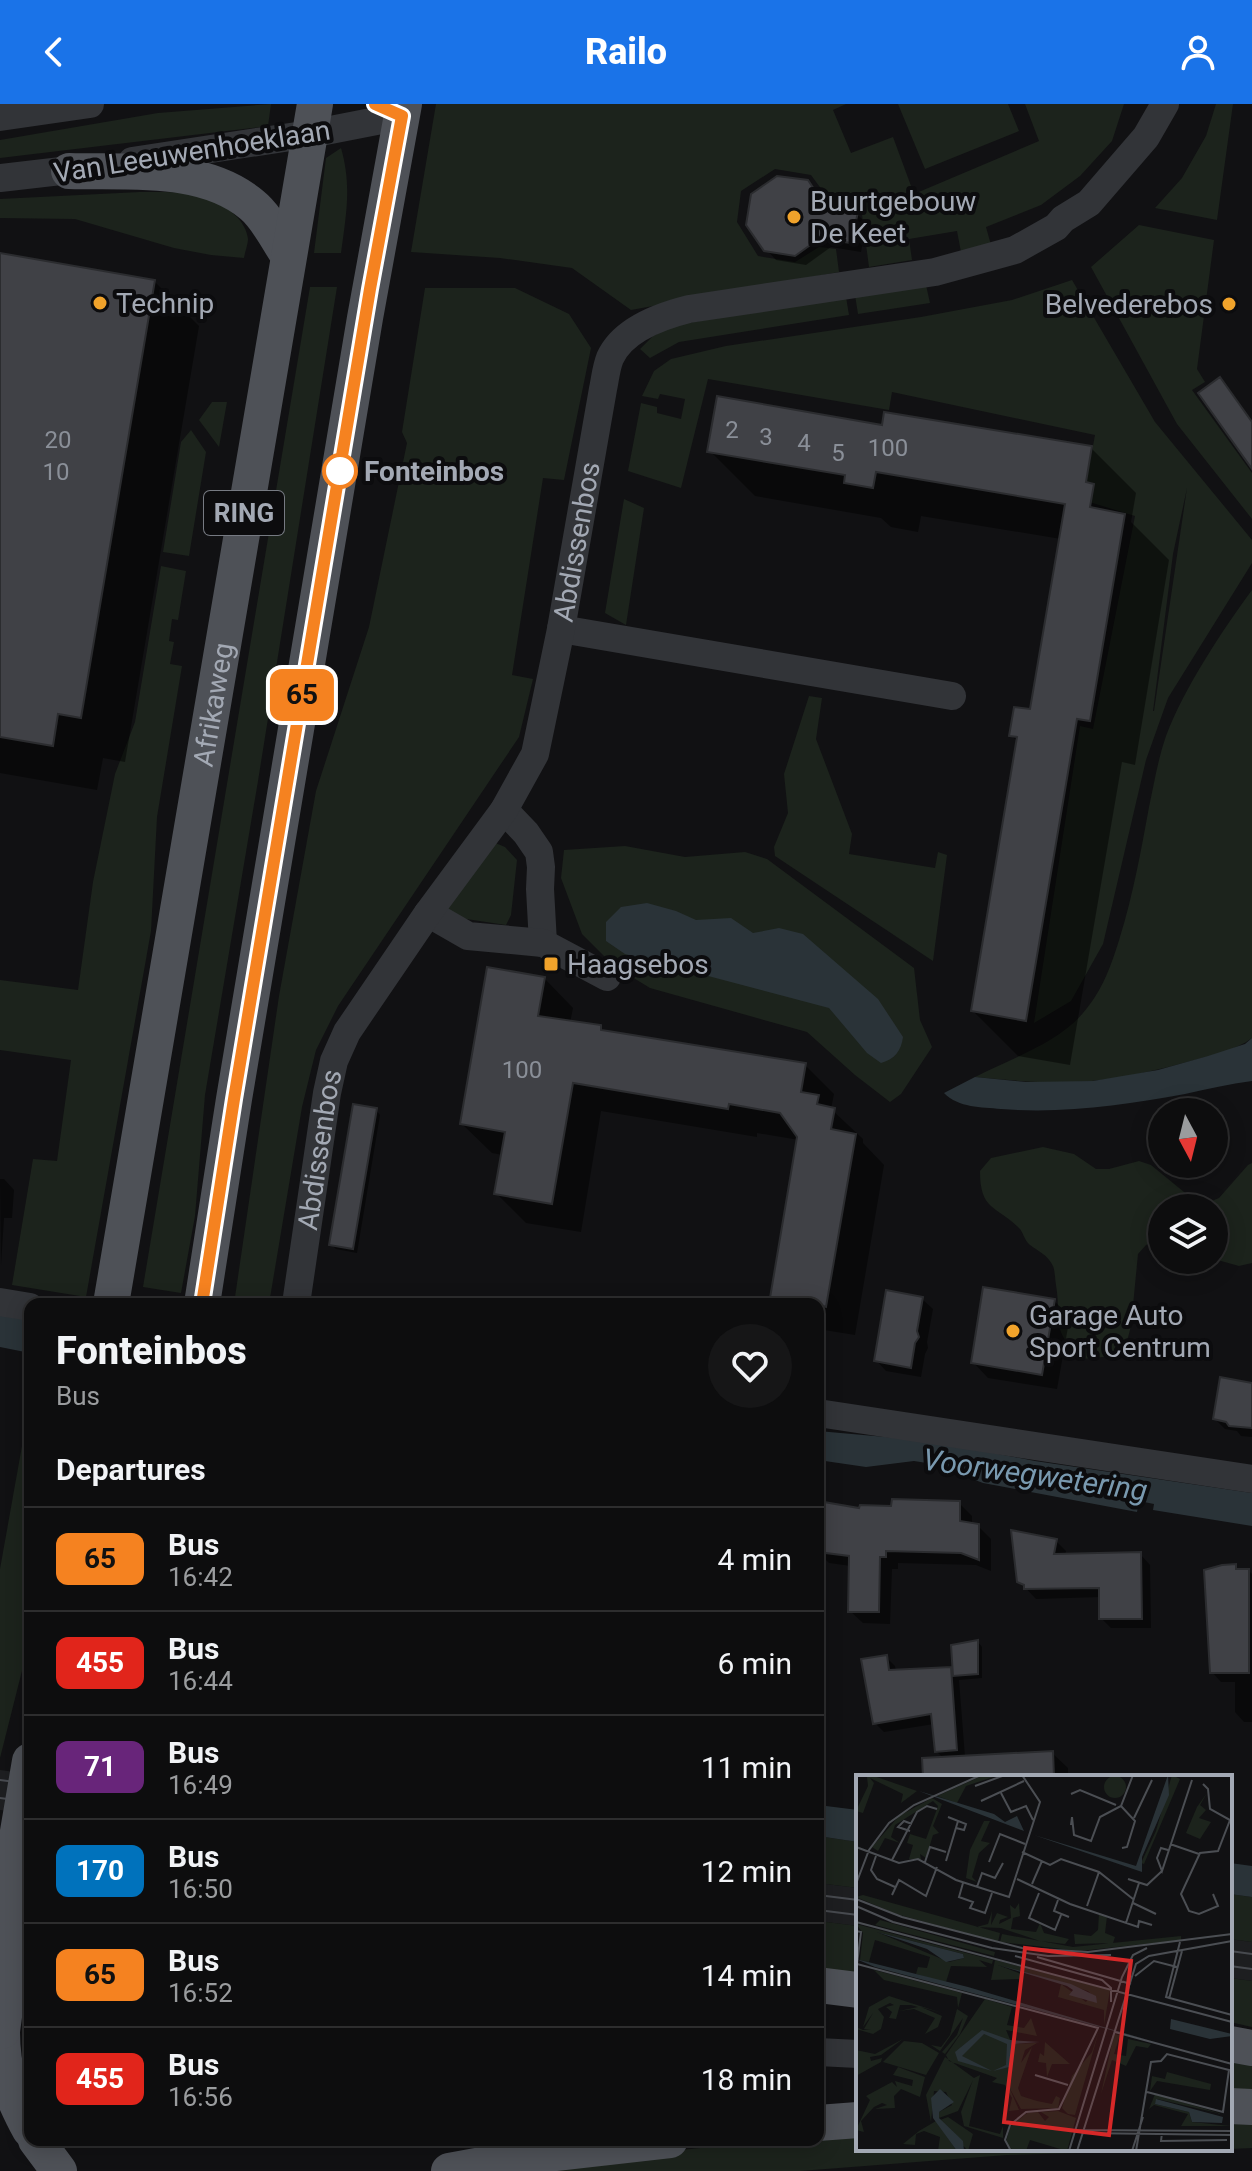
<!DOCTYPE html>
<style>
body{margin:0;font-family:Roboto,sans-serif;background:#161617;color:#f1f3f6;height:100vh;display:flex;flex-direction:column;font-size:30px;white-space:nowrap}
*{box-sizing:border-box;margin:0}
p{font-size:26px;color:#9a9c9e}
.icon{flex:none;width:44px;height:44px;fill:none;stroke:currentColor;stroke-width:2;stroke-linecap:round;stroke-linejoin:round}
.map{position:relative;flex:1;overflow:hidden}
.details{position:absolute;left:24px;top:1194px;width:800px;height:848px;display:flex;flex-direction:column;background:#0d0d0e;border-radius:16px;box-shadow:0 4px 20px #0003,0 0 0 2px #2d2d2e}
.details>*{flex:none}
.badge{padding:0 16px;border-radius:12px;font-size:28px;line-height:52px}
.needle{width:52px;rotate:173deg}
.buttons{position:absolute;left:1148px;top:994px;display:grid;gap:16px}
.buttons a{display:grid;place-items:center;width:80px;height:80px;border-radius:50%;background:#0d0d0e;box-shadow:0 4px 20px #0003,0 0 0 2px #2d2d2e;font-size:40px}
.map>.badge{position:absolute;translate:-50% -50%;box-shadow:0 0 0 4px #fff}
h2{padding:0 32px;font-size:30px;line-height:72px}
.round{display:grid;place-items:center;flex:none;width:84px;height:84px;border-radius:42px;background:#161617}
.head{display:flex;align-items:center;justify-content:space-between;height:136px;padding:0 32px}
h1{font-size:38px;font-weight:800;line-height:60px}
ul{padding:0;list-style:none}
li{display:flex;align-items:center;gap:24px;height:104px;padding:0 32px;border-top:2px solid #2d2d2e}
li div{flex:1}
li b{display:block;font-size:30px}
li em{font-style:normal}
li .badge{min-width:88px;font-weight:700;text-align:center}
header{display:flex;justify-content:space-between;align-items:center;height:104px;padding:0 32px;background:#1a73e8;color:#fff;font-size:36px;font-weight:800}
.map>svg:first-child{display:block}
.built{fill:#1d1e20}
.green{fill:#1c231c;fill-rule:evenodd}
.water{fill:#2a3338}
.shadow{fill:#0007}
.building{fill:#404146;stroke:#2b2c2f;stroke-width:2}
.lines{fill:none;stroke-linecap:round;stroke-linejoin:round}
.minor{stroke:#323438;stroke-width:28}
.major{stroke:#4e5157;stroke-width:36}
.tram{stroke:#474a4f;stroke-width:2}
.major-bridge{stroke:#4e5157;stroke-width:36}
.line-casing{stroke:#fff;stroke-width:18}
.line{stroke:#f58220;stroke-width:12}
.poi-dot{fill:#f1a32b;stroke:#0c0c0e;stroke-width:3}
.stop-dot{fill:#fff;stroke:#f58220;stroke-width:4}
.labels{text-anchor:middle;stroke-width:8;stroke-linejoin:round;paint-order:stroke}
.number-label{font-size:24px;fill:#8a8f98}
.shield{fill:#0c0c0e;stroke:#767a82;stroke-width:2}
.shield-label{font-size:26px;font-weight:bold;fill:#a3a9b4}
.street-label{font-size:28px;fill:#a3a9b4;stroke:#0c0c0e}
.poi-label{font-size:28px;fill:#a3a9b4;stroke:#0c0c0e;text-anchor:start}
.stop-label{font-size:28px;font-weight:bold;fill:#a3a9b4;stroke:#0c0c0e;text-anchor:start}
.water-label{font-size:30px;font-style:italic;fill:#7999af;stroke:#0c0c0e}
.inset-road{fill:none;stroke:#4b4e53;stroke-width:2}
.view{fill:#d62828;fill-opacity:0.15;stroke:#d62828;stroke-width:4}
.inset-edge{fill:none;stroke:#a3a9b4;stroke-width:4}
</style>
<header><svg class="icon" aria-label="back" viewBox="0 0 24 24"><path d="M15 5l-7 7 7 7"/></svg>Railo<svg class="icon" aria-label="person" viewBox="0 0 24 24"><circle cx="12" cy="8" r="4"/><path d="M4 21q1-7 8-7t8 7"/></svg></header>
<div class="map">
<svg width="1252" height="2067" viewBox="0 0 1252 2067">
<rect width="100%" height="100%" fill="#111113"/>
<!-- built -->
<path class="built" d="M0,1666L30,1670V1709L0,1706Z
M818,1779L858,1784V1822L818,1817Z
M1230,1835L1252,1838V1877L1230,1874Z"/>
<!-- green -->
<path class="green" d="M271,0L268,22L0,54V36L158,9Z
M436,0H846L833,6L851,49L893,33L914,90L1039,37L1025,0H1124L1112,37L1080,72L1041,101L986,123L991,141L961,148L957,127L909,135L912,156L869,163L861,103L830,97L811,71L775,65L741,87L737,118L758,152L795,158L819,143L836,145L839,168L631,206L572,164L500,154L411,148Z
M898,0H1008L1019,27L925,65Z
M1216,0H1233L1217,116L1155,104L1182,74L1206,32Z
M341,44C352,82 346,111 341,149H314L326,54Z
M140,88C175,88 210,86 236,112C242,118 247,126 248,135C248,140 245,148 244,154L211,151L174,144L75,115L0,114V95Z
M1139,121L1214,136L1197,265L1205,278L1192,286L1252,369V415L1177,320L1091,163Z
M1072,176L1155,318L1252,436V459L1168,594L1146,656L1103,840L1071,897L1034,919L1080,622L1093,625L1135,412L1083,396L1095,331L892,288L889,306L708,275L681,384L628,367L641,299L657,303V309L681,315L685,295L660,290L658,295L642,292L654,267L671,255L726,242L921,213L1012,196ZM1187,384L1154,607H1153L1173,450Z
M926,181L930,199L858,210L855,191Z
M310,183H337L258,677L205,991L195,1112L181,1189L143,1183Z
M425,184H515L569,210L591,244L564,376L543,374L512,571L533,575L519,633L338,902L316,946L302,1003L269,1200H234L279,892L316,687L369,523L407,339L402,328Z
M846,193L849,211L679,238L650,254L640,245L653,232L675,221Z
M212,298H227L219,343L199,316Z
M191,326L206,348L189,452L163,448L181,338Z
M624,395L644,404L626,521L605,509Z
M161,462L186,467L178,516L172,515L169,537L174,538L170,560L182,562L157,713L151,827L86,1193L12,1181L33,1055L57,1057L71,956L0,946V876L78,886L93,778L115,670L135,618Z
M1252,486V934C1236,946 1213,951 1195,956C1161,965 1126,974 1092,977C1053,980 1013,977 975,973C1010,955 1058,939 1083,909C1103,886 1111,862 1120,833C1133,791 1141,747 1149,703C1154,680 1158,655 1166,632C1184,584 1222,527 1252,486Z
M809,592L822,594L816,635L852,730L849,750L935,764L938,748L947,751L933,857L775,752L774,743L788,709L784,670Z
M493,738L505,743L517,756L511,811L506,821L440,811Z
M625,742L685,753L745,748L767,755L914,864L920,916L932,943L901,990L890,998L855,971L807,928L650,884L614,862L582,830L561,774L564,746Z
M1043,1043L1074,1050L1096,1065H1109L1139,1057L1151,1061L1195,1097L1207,1099L1219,1094L1248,1061L1252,1059V1159L1239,1162L1214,1155V1104H1162V1134L1146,1141L1138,1150L1131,1222L1126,1241L1114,1252L1081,1255C1050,1224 1062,1218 1056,1181C1055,1175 1055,1167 1053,1162C1048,1151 1038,1147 1030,1141C1024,1136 1024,1130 1020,1125C997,1101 980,1108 980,1067L991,1054Z
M30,1297V1535L0,1654V1465Z
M818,1732L858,1738V1784L818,1779Z
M1230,1790L1252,1793V1838L1230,1835Z
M818,1817L858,1822V1874L818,1870Z
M1230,1874L1252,1877V1923L1230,1918Z
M1230,1958L1252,1959V1993L1230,1990Z
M1230,2012H1252V2044L1230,2045Z
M858,2030V2045H1218L1007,2051L800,2067H549C590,2060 631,2051 672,2047C734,2040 797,2039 858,2030Z"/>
<!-- water -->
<path class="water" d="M647,799L676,807L696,816L731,814L753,829L779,824L803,830L878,895L903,933C901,947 895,955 881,959L867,949L829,904L625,850L606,837V818L621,803Z
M1252,934V977C1230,980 1207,985 1185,990C1125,1001 1063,1010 1001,1005C981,1003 959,1004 944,989L975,973L1026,978L1093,977L1158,966L1208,952L1245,940Z
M0,1207L30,1211V1249L0,1243Z
M818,1327L931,1337L1035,1357L1252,1389V1422L1153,1406L1154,1400L1139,1397L1137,1408L983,1379L933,1360L914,1357L866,1363L818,1356Z
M818,1701L858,1706V1738L818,1732Z
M1230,1759L1252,1762V1793L1230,1790Z"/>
<!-- shadow -->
<path class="shadow" d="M807,78L817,89L828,104L857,110L866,119L861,148L831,143L806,161L776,156L766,145Z
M0,151L154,177L199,222L125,658L103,654L97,686L0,669Z
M884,323L1091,344L1136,389L1131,418L1169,456L1135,661L1122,658L1070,961L1018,952L973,907L1018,638L1011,631L1032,608L1061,435L921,412L918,428L891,423L881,414L755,392L710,347Z
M544,874L573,904L570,919L600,923L606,929L805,961L834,990L831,1005L863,1035V1039L884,1061L855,1231L818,1225V1200H779L772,1193L799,1036L757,1029V1033L601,1007L581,1128L526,1119L497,1090L503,1051L492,1049L462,1020Z
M376,1006L380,1011L357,1149L336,1145L331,1140Z
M0,1075H4L14,1086L12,1114H4L1,1161Z
M922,1195L933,1205L927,1238L928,1244L925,1250L921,1273L886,1267L876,1256Z
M1054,1197L1070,1212L1057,1285L988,1274L973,1258Z
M1252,1281V1333L1241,1332L1237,1327L1225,1325L1215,1315Z
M959,1399L972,1412V1421L978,1422L991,1435V1467L976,1461L898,1459V1465H892L890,1520L863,1519L850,1507L851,1462L829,1459L818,1448V1410Z
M1056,1437L1066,1447L1065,1452L1140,1450L1150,1461L1151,1524H1111L1101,1514V1493L1036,1495L1019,1477Z
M1222,1463L1248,1466L1252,1470V1618H1244L1235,1608V1578H1221L1212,1568Z
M978,1538L982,1543V1574L959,1576L965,1653L1052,1649L1068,1664V1673H963L936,1647L934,1620L884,1628L875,1619L886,1553L895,1562L896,1568L950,1565L955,1570Z"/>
<!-- building -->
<path class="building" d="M777,72L808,76L825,102L858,108L851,139L820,134L795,152L764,147L746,121L751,90Z
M0,149L155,176L81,614L58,610L53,642L0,633Z
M1220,273L1252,318V365L1198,289Z
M717,292L882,321L884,308L1092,342L1086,378L1094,380L1090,403L1125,410L1090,617L1077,615L1026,917L971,907L1017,633L1009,632L1014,603L1030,605L1065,400L876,368L873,384L844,379L845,371L707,348Z
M487,863L545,873L538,912L601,921V926L608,927L806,959L801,988L819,991L817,1000L835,1004L831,1025L856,1030L826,1203L818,1200L770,1194L797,1033L780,1009L729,1000L728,1005L573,979L552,1100L494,1090L505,1028L460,1020Z
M353,1000L377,1004L353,1145L329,1141Z
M983,1183L1055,1195L1042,1271L971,1259Z
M886,1186L923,1193L917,1227L919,1233L915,1239L911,1264L874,1257Z
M1220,1273L1252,1279V1324L1229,1322L1226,1318L1213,1315Z
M892,1395L960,1397V1417L979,1420V1456L961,1449L886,1447V1453H880L879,1508H848L849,1452L818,1448V1397L859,1404L860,1401L891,1402Z
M1011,1426L1057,1435L1054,1450L1141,1448L1142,1515H1099V1484L1024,1485V1481L1017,1478Z
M1236,1460V1465H1249V1569H1210L1204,1466L1222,1461Z
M978,1536V1570L953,1572L951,1541Z
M887,1551L889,1566L951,1563L957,1646L935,1648L931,1610L873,1620L861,1555Z
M1053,1647L1054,1673H923L922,1654Z"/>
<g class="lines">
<!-- minor -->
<g class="minor">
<path d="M0,13L90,0"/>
<path d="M132,57L310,30L402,12"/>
<path d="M0,74L87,64"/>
<path d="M561,525L952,592"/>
<path d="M504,706L526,729L539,748L541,763L540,785L543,839"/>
<path d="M428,809L468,832L543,839L607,873"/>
<path d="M0,1198L30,1203"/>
<path id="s1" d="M296,1200L327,989L334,957L347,928L428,809L504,706L535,650L561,525L603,285C605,276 606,264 610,254C623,225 661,212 689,205L935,168L1015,146L1056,123L1063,115L1089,99L1146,33L1165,0"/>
<path d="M818,1309L1252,1375"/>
<path d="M818,1948L858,1950"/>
</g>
<!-- major -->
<g class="major">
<path d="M69,67C129,69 203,60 252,101C267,113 277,135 288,151"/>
<path id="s2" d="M111,1200L315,0"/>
<path d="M202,1200L234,995L365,214L404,0"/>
<path d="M818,1881L858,1886"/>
<path d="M2,1927C2,1967 11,1991 30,2026"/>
<path d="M1230,1940L1252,1944"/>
<path d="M1230,2002L1252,2003"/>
<path d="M818,2019L858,2016"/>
<path d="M36,2036L59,2067"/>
<path d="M449,2067L530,2052L670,2036"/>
</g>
<!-- tram -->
<path class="tram" d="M0,1676L30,1680
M0,1694L30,1698
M818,1791L858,1796
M818,1806L858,1811
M1230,1847L1252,1850
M1230,1862L1252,1865"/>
<!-- major-bridge -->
<path class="major-bridge" d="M8,1773L14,1751L30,1657
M2,1927L17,1816L14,1751"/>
</g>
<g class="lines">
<!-- line casing -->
<g class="line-casing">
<path id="line" d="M202,1200L234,995L370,185L402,12L375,0"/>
</g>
<!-- line -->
<use href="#line" class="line"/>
</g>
<!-- markers -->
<g class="poi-dot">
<circle cx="794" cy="113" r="8"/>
<circle cx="100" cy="199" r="8"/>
<circle cx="1229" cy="200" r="8"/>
<rect x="543" y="852" width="16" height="16" rx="4"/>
<circle cx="1013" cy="1227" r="8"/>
</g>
<circle class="stop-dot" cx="340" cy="367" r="16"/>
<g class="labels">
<!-- number labels -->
<g class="number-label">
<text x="732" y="334">2</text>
<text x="766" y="341">3</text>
<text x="58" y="344">20</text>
<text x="804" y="347">4</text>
<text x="888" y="352">100</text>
<text x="838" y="357">5</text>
<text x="56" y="376">10</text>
<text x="522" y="974">100</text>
</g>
<!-- shield labels -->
<rect class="shield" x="204" y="387" width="80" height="44" rx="6"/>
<g class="shield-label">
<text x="244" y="418">RING</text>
</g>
<!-- street labels -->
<g class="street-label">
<text transform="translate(192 47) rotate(-9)" y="10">Van Leeuwenhoeklaan</text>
<text dy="10" stroke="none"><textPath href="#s1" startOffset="830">Abdissenbos</textPath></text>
<text dy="10" stroke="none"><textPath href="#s2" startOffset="608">Afrikaweg</textPath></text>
<text dy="10" stroke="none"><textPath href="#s1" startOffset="156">Abdissenbos</textPath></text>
</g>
<!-- poi labels -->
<g class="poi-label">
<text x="810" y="107">Buurtgebouw<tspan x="810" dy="32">De Keet</tspan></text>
<text x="116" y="209">Technip</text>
<text x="1213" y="210" text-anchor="end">Belvederebos</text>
<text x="567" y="870">Haagsebos</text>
<text x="1029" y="1221">Garage Auto<tspan x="1029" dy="32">Sport Centrum</tspan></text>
</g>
<!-- stop labels -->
<g class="stop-label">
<text x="364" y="377">Fonteinbos</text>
</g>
<!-- water labels -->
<g class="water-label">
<text transform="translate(1035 1371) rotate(8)" y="10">Voorwegwetering</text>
</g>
</g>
<!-- overview -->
<g transform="translate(856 1671)">
<rect width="376" height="376" fill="#111113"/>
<path d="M4,0H15L61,16L45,28L47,19L14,3L18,8L7,38L0,36L12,11L11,2ZM128,0H143L110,11L101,28L81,21ZM316,0L324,4L288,89L285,88L300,56ZM248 12a11 11 0 1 1 22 0a11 11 0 1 1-22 0ZM351,18L344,30L350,35L343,43L355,47L344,64L330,58L341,32ZM76,23L86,29L77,51L83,58L77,60L70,83L64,79L65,84H53L57,70L51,68L54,59L70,64L82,31L77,26L39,50L35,62L44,68L29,63L22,76L16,72L43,41ZM128,46H134L125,66L134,68L123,78L116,102L121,107L110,103L114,75ZM7,120L144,158L142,167L40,139L0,122ZM163,128L164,141L157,143L155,154L180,157L184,148L188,158L213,164L209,169L184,166L145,153L120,152L132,149L136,136L135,150L141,138L152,142L144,145L143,149L155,143L154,130L159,134ZM243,138L251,141L249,158L259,162L257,168L219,169L218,159L235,161L242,155ZM24,145L139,177L138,181L19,150ZM0,149L137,185L136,189L123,185L131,192L95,191L90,207L76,204L60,199L62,192L71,193L74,182L19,165L13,187L4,185L7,158ZM21,157L107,179L108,183L93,187ZM146,159L217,172L325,161V165L224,176L144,167ZM139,185L254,215L248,250V235L202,222L205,209L230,227L235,219L232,216L142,190L165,199L163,204L135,205ZM18,195L106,218L102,233L101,222L28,205ZM33,221L86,238L65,232L86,241L82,252L69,259L79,243L58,234L43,236L62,232L55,230H44L40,244L33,243L36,237L30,232L38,230L34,228L22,234L28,242L25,254L17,259L0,254V252L7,255L15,254H8L17,238L7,252L13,232ZM129,224L156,232L151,250L168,253L175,243L181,261L150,255L156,269L181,268L169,275L165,288L176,272L162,313L165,321L181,326L196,329L200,321L204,323L202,333L165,334L153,312L163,335L153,336L156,323L149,310L136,307L141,303L93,286L90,280ZM101,234L112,241L104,259L89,279L86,277L101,260L107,243L84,276L75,270L85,272L94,260ZM243,256L219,340L212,339L206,333L216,301L236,277ZM258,259L264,260L258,279L270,281L272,264L295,269L292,273L280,271L270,291L256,285L245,319ZM47,264L25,280L14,282L15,286L26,283L25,287L0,301V275L19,279ZM48,266L66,268L83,278L70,300L27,287ZM189,267L214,289H196L191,302L190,288L182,287L184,278L188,281ZM89,282L118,303L124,300L113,351L144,359L147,351V363L108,351L105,337L117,305L102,336L83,343V337L96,330L90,317L78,316L75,347L70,320ZM42,292L69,302L64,322L45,314L38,321L39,333L19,334L31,330L26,328L18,332L5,346L8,357L0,355L14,325L10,321L36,307L41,312L39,306L56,311L57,305L37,300ZM311,297L355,309L354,315L301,306L294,316L296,301L309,304ZM299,319L366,339L301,324L299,329L333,337L336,347L375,351H325L332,339L298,330L293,334ZM202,336L220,343L211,376L174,365L170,376H157L150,367L154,352L171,338L182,337L189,346L193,342L185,337ZM92,342L117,359L112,376L84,345ZM80,346L101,376H82L84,362L68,356L60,359L59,370L47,369L63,356Z" fill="#1c231c" fill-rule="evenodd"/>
<path d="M312,0L313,20L286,82V97L178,60L280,91ZM63,16L138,39L149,47L161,41L168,56ZM21,157L107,179L108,183L90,187L71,174ZM0,184L112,212L292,265L19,192ZM142,190L215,209L240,221L241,228L213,220L217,215L211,211ZM315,244L376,259V261L354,264L314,254ZM126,255L154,265L184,267L157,269L153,292L137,296L150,290L151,269L128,259L106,281L136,296L102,286L99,277ZM84,314L98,327L83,337V343L107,366L108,376H101L77,343L75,323ZM300,324L367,342L366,348L336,347L333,337L299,329Z" fill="#2a3338"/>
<path class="inset-road" d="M347,9L352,14L354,34L374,45L362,76L344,78L325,119L333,136L343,139L362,131L357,119M119,11L149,0M145,18L155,37L170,31L177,45M215,19L224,15L260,30M125,26L168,6M265,31L279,46L271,72L266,73M92,42L110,49L108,55L100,53M278,43L296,5M215,50L216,42L218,60L235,66L244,42L265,31L277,0M54,56L42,52L48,46L56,49M314,69L343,79M0,72L43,88L62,84L100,105L153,122L184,27L166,0M312,75L305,73L301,83L306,96L336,5M166,77L194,90L205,84L243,97L277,124M20,81L15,95L21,104L39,112M36,85L61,37L71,31L81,34M90,86L102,46M69,87L74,72L90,77M133,87L144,59L169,69M161,104L214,129L282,152L283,146L296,150M272,104L291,110L306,96M107,108L103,122L117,127L114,133L129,138L136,118M0,109L13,75L33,48L58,30L125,0M176,109L186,86M121,112L126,98L139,103L147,88M183,118L173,143L199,155L205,140M36,120L43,105L70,121L81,92M0,124L46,142L166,173L232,177L376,159M202,125L198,136L213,142M277,128L300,139M0,131L37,147L136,173L192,181L255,180M231,131L243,97M0,147L376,247M270,148L283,108M0,156L5,157L1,189L242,253L203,334L170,337L154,350L149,365L155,376M324,167L310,222L376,240M159,181L246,205L255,213V227M181,182L275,209M279,201L298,186L321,192M313,224L326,176M259,257L376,289M179,300L212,310M220,355L376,356M227,358L376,360M306,358L305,366L371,365M213,376L266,202L277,180L291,173M221,376L280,189L293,181L376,166M276,376L287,342M280,376L295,287L305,286L311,279L373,295L367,337L291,317"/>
<path class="view" d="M169,173L275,186L253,360L148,347Z"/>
<rect width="376" height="376" class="inset-edge"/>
</g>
</svg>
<div class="buttons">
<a><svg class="needle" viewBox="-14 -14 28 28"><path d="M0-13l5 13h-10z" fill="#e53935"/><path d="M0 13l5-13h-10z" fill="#9a9c9e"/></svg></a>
<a><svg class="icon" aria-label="layers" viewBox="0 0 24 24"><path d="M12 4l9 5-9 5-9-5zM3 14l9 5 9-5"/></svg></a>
</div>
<b class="badge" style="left:302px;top:591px;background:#f58220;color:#111">65</b>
<section class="details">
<div class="head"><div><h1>Fonteinbos</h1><p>Bus</p></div><a class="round"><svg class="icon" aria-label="heart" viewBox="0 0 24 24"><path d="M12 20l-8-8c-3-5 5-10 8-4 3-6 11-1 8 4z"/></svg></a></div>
<h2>Departures</h2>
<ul>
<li><span class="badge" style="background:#f58220;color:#111">65</span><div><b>Bus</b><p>16:42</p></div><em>4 min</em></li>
<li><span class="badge" style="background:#e1251b;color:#fff">455</span><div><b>Bus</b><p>16:44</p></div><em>6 min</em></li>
<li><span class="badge" style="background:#68257a;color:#fff">71</span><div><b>Bus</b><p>16:49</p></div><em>11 min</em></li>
<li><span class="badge" style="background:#0072bc;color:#fff">170</span><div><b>Bus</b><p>16:50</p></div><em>12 min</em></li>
<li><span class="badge" style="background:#f58220;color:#111">65</span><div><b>Bus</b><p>16:52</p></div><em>14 min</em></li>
<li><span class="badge" style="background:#e1251b;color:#fff">455</span><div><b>Bus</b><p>16:56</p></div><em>18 min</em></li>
</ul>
</section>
</div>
